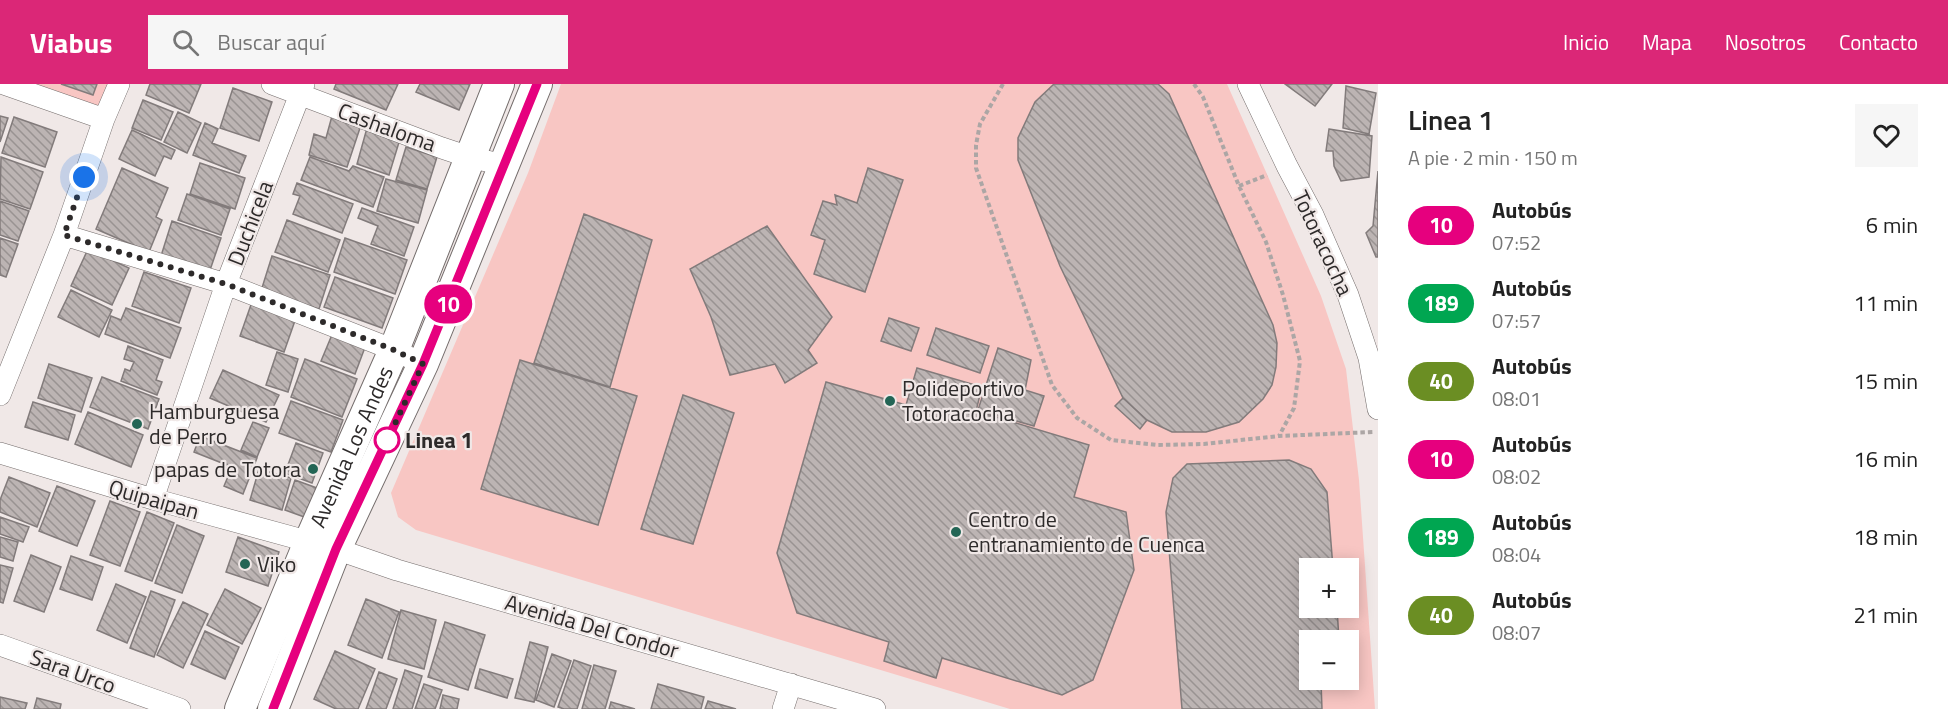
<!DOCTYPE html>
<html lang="es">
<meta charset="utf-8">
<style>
body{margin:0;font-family:"Titillium Web",sans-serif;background:#f6f6f6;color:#222;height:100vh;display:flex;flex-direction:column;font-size:22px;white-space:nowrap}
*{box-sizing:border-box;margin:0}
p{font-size:20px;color:#767676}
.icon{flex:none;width:33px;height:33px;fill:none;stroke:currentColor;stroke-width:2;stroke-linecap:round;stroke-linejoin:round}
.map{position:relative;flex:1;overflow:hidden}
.sheet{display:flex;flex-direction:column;background:#fff;width:570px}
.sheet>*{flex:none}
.badge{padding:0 12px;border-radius:20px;font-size:21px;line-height:39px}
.controls{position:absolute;left:1299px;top:474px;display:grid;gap:12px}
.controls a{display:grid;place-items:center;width:60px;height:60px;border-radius:0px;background:#fff;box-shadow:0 3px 15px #0003;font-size:30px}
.you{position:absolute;width:30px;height:30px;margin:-15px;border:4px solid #fff;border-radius:50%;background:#1a73e8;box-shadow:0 0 0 9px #1a73e833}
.map>.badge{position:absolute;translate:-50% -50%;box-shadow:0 0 0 3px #fff}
.round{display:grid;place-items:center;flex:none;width:63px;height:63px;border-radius:0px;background:#f6f6f6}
.headline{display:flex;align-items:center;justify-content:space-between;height:102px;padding:0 30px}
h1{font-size:28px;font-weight:600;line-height:45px}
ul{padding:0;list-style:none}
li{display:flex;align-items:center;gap:18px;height:78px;padding:0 30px}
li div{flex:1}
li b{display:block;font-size:22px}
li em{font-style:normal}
li .badge{min-width:66px;font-weight:700;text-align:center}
header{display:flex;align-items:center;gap:36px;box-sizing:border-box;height:84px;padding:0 30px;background:#db2777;color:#fff}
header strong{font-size:28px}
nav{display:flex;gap:33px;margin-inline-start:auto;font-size:21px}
.search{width:420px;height:54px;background:#f6f6f6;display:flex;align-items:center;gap:15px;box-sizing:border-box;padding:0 21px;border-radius:0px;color:#767676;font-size:22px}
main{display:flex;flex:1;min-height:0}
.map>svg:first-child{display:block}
.park{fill:#f8c6c3;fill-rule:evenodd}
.building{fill:url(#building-back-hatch);stroke:#827b7b;stroke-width:1.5}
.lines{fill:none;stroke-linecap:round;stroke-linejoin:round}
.minor-casing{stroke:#746d6c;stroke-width:22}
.secondary-casing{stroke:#746d6c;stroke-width:32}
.path{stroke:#aca6a5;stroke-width:4;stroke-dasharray:4.5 3;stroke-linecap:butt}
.minor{stroke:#fff;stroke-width:21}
.secondary{stroke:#fff;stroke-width:30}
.line-casing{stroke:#fff;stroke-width:14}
.line{stroke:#e6007e;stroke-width:9}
.walk{stroke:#2d2a2a;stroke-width:6;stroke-dasharray:0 10.8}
.poi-dot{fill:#236555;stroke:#f0e8e7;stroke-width:2}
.stop-dot{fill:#fff;stroke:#e6007e;stroke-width:3}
.labels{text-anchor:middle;stroke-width:4.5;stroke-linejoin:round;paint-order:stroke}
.street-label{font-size:22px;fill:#2d2a2a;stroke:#f0e8e7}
.poi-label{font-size:22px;fill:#2d2a2a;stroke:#f0e8e7;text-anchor:start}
.stop-label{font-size:22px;font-weight:bold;fill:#2d2a2a;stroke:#f0e8e7;text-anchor:start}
</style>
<header>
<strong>Viabus</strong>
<div class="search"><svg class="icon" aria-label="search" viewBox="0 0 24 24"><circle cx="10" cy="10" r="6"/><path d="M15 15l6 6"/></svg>Buscar aquí</div>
<nav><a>Inicio</a><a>Mapa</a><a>Nosotros</a><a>Contacto</a></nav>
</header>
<main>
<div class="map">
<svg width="1378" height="625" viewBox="0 0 1378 625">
<defs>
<pattern id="building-back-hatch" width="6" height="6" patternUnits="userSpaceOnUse" patternTransform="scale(1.5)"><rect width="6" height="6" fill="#bcb4b3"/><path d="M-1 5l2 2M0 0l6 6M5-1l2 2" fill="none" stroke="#999392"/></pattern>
</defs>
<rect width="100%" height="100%" fill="#f0e8e7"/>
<!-- park -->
<path class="park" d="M19,0H113L102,28Z
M561,0H1227L1321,212L1346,285L1359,396L1375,625H1010L416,446L398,433L391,409L528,89ZM1310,484H1348V524H1310ZM1310,556H1348V596H1310Z"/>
<!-- building -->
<path class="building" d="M61,0H97L93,11Z
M150,0H201L189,29L146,11Z
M336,0H398L386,26L334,5Z
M420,0H470L459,26L416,8Z
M1054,0H1158L1169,10L1273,241L1277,259L1276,283L1272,301L1263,315L1239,338L1206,348H1172L1147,336L1123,314L1060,182L1018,76V54L1035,18Z
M1285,0H1332L1315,22Z
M1346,2L1376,9L1369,50L1343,44Z
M233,4L272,18L259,57L220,44Z
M143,16L173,28L161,56L132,44Z
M178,28L201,39L187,69L164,58Z
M0,32L8,34L0,58Z
M332,32L361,41L347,83L309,71L314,50L326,54Z
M14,33L57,48L45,83L2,69Z
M205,39L218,45L212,59L246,72L239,89L193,71Z
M367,44L400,55L389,91L357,80Z
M1329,45L1372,52L1369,93L1341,97L1334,82L1333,67H1326Z
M132,46L175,66L171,75L164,72L155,92L119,75Z
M406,63L437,73L427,105L396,96Z
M1,73L43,88L30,125L0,115Z
M310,73L349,87L353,82L384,93L373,123L301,96Z
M200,79L245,94L235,125L190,110Z
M122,84L168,104L156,133L162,136L149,168L96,145Z
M868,84L903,96L865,208L814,190L825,156L811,151L823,117L837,121L835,111L857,119Z
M1378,87V173H1376L1366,149L1373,142Z
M386,95L427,106L418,139L377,127Z
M297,99L353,120L342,149L293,130L300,112L293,110Z
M187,110L230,125L221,151L178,136Z
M0,117L29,127L18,157L0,151Z
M362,124L414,143L404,172L371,160L378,142L358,134Z
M584,130L652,156L610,303L534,279Z
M287,136L340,156L328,188L275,168Z
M172,137L221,154L209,189L161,172Z
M767,142L832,233L808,266L817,279L785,299L775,280L730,291L711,233L690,185Z
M0,154L18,160L6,193L0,191Z
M345,154L407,176L395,210L334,188Z
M88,165L129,184L112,221L71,202Z
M272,172L330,191L319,225L261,207Z
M144,188L191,204L179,239L132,222Z
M335,193L393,214L382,244L324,223Z
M71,206L112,226L99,253L58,233Z
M253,215L297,231L284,268L240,252Z
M126,224L181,244L170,274L105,250L111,232L121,236Z
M889,234L919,244L911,267L881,257Z
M936,244L989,262L980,289L927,271Z
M334,246L367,258L355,290L321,277Z
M128,262L163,276L156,296L162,298L157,311L121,297L125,285L130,287L134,278L124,275Z
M998,264L1031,276L1025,306L1044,312L1034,342L978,326Z
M277,268L298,275L288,308L266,301Z
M305,275L357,295L342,333L291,313Z
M520,276L637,312L598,441L481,405Z
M49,280L92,294L81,328L38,314Z
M917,284L982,303L976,327L1089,361L1074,413L1126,428L1134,486L1093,596L1062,611L942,574L936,594L884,577L889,558L797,529L777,469L826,298L906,321Z
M223,286L279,311L266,338L210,314Z
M102,293L159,315L148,345L90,323Z
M683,311L734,329L693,460L641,445Z
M1123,314L1147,336L1140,345L1115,322Z
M291,317L343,336L331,368L279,349Z
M33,318L75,331L68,356L25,343Z
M88,328L143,351L131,383L75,360Z
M253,338L269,344L257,373L241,366Z
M200,352L257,374L243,410L224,402L232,383L194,368Z
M296,359L323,369L312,399L285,389Z
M1289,376L1311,385L1327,408L1333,484H1310V524H1337L1339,556H1310V596H1329L1321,598L1322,625H1182L1166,428L1173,394L1187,380Z
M259,385L291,394L282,426L250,416Z
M9,393L50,409L37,443L0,428V416Z
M295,396L317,404L307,434L285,426Z
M57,402L95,417L77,462L39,447Z
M110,417L140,428L120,482L90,471Z
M147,428L174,439L152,497L125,487Z
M0,433L29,443L23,458L0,450Z
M177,441L204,452L182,509L155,499Z
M0,453L18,458L13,477L0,473Z
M238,453L279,468L268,502L226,488Z
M31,471L61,483L44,528L14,517Z
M71,472L103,483L92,516L60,505Z
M0,481L13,484L3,519L0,518Z
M116,500L146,513L127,559L97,546Z
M225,505L261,524L242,560L207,541Z
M151,507L175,516L154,573L130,564Z
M366,515L399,528L382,574L348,561Z
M183,518L208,530L183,584L157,571Z
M401,526L436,536L424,585L388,575Z
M445,538L485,551L468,606L428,593Z
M205,547L239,563L225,595L191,580Z
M530,558L548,563L534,618L515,614Z
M335,567L375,585L358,625H336L314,615Z
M552,570L571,577L554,623L536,616Z
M574,576L591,582L577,625H564L558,623Z
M594,581L616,587L605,625H582Z
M480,585L513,595L507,614L475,604Z
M405,586L422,592L412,625H393Z
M379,588L397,595L386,625H366Z
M424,600L442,606L435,625H415Z
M658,600L704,613L701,625H651Z
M443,611L459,615L457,625H440Z
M0,613L27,619L25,625H0Z
M37,614L61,620L60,625H34Z
M708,617L736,625H705Z
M611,618L635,625H609Z"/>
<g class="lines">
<!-- minor casing -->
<g class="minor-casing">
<path id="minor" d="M4,0L104,35
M272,0L442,64L469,73L504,81
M1248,0L1287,82L1313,131L1348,211L1369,274L1378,325
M64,151L226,200L394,266L423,280
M0,311L64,151L104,35L119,0
M0,369L153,415L336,465L397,486L875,625
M153,415L226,200L304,0
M0,561L180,625
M783,625L791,600"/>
</g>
<!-- secondary casing -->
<g class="secondary-casing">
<g id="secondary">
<path id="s1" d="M240,625L309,458L394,266L499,0"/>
<path d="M273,625L336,465L423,280L537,0"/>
</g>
</g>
<!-- path -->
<path class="path" d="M1003,0L980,40L976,61V84L1052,301L1077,334L1111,356L1157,361L1204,360L1279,352L1373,348
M1194,0L1203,13L1239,102L1266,158L1283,211L1300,277L1294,324L1279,352
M1239,102L1267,91"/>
<!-- minor -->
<use href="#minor" class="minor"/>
<!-- secondary -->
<use href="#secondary" class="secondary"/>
</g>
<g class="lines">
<!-- line casing -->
<g class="line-casing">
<path id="line" d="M273,625L336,465L423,280L537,0"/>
</g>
<!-- line -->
<use href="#line" class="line"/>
<!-- walk -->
<path class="walk" d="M84,93L64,151L226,200L394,266L423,280L385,361L387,356"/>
</g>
<!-- markers -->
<g class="poi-dot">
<circle cx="890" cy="317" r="6"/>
<circle cx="137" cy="340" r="6"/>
<circle cx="313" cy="385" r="6"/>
<circle cx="956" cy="448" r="6"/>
<circle cx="245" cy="480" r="6"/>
</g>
<circle class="stop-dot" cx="387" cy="356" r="12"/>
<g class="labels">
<!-- street labels -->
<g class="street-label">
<text transform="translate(387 43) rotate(20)" y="8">Cashaloma</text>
<text transform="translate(250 139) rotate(-69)" y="8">Duchicela</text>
<text transform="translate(1323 159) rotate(65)" y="8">Totoracocha</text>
<text dy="8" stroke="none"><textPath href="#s1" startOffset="285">Avenida Los Andes</textPath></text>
<text transform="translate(154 415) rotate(16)" y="8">Quipaipan</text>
<text transform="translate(592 542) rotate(16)" y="8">Avenida Del Condor</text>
<text transform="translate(73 587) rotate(20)" y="8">Sara Urco</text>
</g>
<!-- poi labels -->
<g class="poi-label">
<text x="902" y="312">Polideportivo<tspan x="902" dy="25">Totoracocha</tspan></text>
<text x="149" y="335">Hamburguesa<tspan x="149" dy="25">de Perro</tspan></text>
<text x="301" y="393" text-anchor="end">papas de Totora</text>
<text x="968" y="443">Centro de<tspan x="968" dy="25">entranamiento de Cuenca</tspan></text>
<text x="257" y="488">Viko</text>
</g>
<!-- stop labels -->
<g class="stop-label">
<text x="405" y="364">Linea 1</text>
</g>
</g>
</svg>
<div class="controls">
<a>+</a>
<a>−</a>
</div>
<div class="you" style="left:84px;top:93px"></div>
<b class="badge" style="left:448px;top:220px;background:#e6007e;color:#fff">10</b>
</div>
<section class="sheet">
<div class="headline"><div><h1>Linea 1</h1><p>A pie · 2 min · 150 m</p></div><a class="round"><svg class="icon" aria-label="heart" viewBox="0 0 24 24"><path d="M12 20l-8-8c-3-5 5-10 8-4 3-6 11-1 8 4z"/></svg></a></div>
<ul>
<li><span class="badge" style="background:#e6007e;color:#fff">10</span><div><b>Autobús</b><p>07:52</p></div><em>6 min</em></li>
<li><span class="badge" style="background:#00a651;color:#fff">189</span><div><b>Autobús</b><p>07:57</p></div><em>11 min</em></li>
<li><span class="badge" style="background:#6b8e23;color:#fff">40</span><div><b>Autobús</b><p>08:01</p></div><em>15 min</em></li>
<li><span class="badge" style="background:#e6007e;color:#fff">10</span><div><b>Autobús</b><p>08:02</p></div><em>16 min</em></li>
<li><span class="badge" style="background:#00a651;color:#fff">189</span><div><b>Autobús</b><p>08:04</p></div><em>18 min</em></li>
<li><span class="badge" style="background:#6b8e23;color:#fff">40</span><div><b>Autobús</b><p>08:07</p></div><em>21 min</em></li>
</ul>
</section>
</main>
